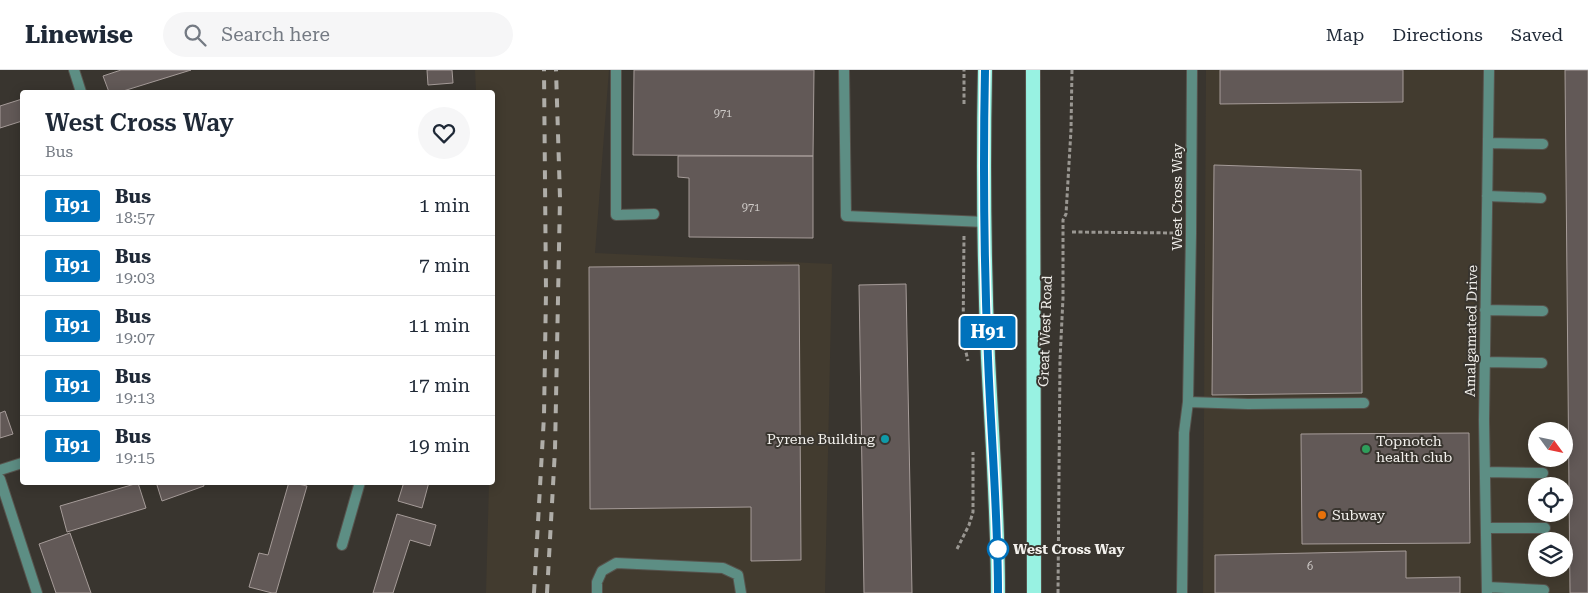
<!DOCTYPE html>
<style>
body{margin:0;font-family:"Roboto Serif",serif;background:#f6f6f7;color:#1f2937;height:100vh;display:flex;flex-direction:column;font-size:19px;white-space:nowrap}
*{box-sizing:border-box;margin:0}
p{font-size:16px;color:#747a83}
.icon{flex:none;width:28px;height:28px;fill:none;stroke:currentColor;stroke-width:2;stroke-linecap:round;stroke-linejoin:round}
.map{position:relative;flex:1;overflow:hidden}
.side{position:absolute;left:20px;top:20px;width:475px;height:395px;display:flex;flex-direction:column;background:#fff;border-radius:5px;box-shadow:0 2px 12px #0003}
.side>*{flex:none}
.badge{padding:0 10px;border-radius:4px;font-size:18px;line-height:32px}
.needle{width:32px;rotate:123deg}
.controls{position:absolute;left:1528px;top:352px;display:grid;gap:10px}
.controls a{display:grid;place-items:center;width:45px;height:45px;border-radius:50%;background:#fff;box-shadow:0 2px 12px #0003;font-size:25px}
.map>.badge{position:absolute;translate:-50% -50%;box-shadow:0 0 0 2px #fff}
.round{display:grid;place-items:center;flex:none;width:52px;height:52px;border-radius:26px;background:#f6f6f7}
.overview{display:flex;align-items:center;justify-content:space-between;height:85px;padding:0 25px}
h1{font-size:24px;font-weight:600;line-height:38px}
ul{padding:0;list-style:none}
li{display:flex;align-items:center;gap:15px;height:60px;padding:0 25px;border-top:1px solid #e0e1e3}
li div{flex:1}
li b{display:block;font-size:19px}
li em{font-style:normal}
li .badge{min-width:55px;font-weight:700;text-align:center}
header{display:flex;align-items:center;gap:30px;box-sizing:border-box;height:70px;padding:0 25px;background:#fff;border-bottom:1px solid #e0e1e3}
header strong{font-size:24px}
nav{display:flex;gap:28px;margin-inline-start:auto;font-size:18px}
.search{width:350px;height:45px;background:#f6f6f7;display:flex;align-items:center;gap:12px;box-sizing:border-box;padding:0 18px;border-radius:28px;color:#747a83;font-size:19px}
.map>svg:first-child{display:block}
.built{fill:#423b2f;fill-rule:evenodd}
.building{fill:#625957;stroke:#a69c99}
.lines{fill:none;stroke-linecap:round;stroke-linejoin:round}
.service-casing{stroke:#57534d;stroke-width:12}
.minor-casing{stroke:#57534d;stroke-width:12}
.trunk-casing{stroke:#57534d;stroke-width:16}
.path{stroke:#9a9792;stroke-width:3;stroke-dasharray:4 2.5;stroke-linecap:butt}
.service{stroke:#5d8e84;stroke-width:10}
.minor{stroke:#5d8e84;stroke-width:10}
.trunk{stroke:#98f2e2;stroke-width:14}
.rail{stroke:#afada8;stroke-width:4;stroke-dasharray:9 9;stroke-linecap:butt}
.line-casing{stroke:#fff;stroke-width:11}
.line{stroke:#0072bc;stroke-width:8}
.culture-dot{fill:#0f9aa8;stroke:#39352f;stroke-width:2}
.leisure-dot{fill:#2e9e5b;stroke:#39352f;stroke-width:2}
.food-dot{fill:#e8710a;stroke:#39352f;stroke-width:2}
.stop-dot{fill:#fff;stroke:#0072bc;stroke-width:2.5}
.labels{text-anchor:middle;stroke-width:4;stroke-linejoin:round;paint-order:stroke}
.number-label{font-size:11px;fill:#cfcbc8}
.street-label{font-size:14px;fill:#f3f1ed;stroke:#39352f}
.poi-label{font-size:14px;fill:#f3f1ed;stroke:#39352f;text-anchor:start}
.stop-label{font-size:14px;font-weight:bold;fill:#f3f1ed;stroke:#39352f;text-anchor:start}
</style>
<header>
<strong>Linewise</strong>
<div class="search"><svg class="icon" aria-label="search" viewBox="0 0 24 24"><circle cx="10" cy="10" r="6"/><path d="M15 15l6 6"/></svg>Search here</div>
<nav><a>Map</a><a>Directions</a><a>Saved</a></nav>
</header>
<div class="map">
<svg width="1588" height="523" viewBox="0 0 1588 523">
<rect width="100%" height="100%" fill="#39352f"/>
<!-- built -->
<path class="built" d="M475,0H609L595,183L832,194L825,523H486L489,413L492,412V22H476Z
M1206,0H1588V523H1203ZM1536,361H1564V389H1536ZM1536,416H1564V444H1536ZM1536,471H1564V499H1536Z"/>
<!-- building -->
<path class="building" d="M121,0H191L120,22H109L103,6Z
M427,0H452L453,13L428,15Z
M634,0H814L813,86L633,85Z
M1220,0H1403V32L1220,34Z
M1565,0H1588V523H1570Z
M22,29V51L0,58V36Z
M678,86H813V168L689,167V108L678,107Z
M1214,95L1361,100L1362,323L1212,325Z
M799,195L801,490L751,491V437L590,439L589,197Z
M906,214L912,523H864L859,215Z
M5,341L13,364L0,368V343Z
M1469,363L1470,473L1302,474L1301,364Z
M156,412H203L204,416L162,431Z
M289,412L307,416L276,523H272L249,517L259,483L268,485Z
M404,412H429L422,438L398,431Z
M138,413L146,438L67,462L60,436Z
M397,444L436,455L430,476L410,470L393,523H373Z
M70,463L91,523H56L39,474Z
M1406,481V508L1460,507V523H1215V485Z"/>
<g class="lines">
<!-- service casing -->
<g class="service-casing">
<path id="service" d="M616,0V145L654,144
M844,0L846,146L985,152
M1488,73L1543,74
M1487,126L1541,128
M1485,240L1543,241
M1485,292L1542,293
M1188,332L1248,334L1364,333
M1485,402L1543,403
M1486,458H1545
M1487,517L1544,520
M597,523V512L602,501L616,493L723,498L738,505L741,523
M1182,523L1184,363L1188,332L1191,164L1192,0
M1487,523L1484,350L1489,0"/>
</g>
<!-- minor casing -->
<g class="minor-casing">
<path id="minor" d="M74,0L81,22
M0,400L22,393
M0,409L37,523
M342,475L360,412"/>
</g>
<!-- trunk casing -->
<g class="trunk-casing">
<path id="trunk" d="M985,0C983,96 984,192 988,288C992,367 998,444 998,523
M1033,0L1034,523"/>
</g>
<!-- path -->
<path class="path" d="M964,34V0
M1072,162L1176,163
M964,166L963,269L968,291
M957,479L969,455L973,442V382
M1058,523L1060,290L1063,228V150L1066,144L1071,60L1072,0"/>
<!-- service -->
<use href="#service" class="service"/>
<!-- minor -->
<use href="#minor" class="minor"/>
<!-- trunk -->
<use href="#trunk" class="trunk"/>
<!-- rail -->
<path class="rail" d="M534,523L544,346L546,222L544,0
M547,523L555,380L560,128L556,0"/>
</g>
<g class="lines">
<!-- line casing -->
<g class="line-casing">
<path id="line" d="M985,0C983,96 984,192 988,288C991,367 998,444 998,523"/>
</g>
<!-- line -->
<use href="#line" class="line"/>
</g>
<!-- markers -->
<circle class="culture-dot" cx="885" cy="369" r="5"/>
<circle class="leisure-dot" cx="1366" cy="379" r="5"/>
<circle class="food-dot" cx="1322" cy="445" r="5"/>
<circle class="stop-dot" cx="998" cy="479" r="10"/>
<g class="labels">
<!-- number labels -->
<g class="number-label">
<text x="723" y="47">971</text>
<text x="751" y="141">971</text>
<text x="1310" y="500">6</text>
</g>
<!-- street labels -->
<g class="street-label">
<text transform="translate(1177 127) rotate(-90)" y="5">West Cross Way</text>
<text transform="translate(1045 261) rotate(-88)" y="5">Great West Road</text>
<text transform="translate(1471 261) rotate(-89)" y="5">Amalgamated Drive</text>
</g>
<!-- poi labels -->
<g class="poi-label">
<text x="875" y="374" text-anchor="end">Pyrene Building</text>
<text x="1376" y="376">Topnotch<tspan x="1376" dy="16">health club</tspan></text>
<text x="1332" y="450">Subway</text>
</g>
<!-- stop labels -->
<g class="stop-label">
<text x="1013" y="484">West Cross Way</text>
</g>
</g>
</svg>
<div class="controls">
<a><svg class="needle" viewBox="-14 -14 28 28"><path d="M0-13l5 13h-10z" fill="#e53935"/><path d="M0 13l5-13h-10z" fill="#747a83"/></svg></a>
<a><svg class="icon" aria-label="locate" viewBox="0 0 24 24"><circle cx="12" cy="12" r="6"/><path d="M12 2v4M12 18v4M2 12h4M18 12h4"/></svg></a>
<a><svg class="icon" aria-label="layers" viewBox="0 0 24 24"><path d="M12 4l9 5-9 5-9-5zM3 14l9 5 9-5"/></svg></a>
</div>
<b class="badge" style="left:988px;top:262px;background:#0072bc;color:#fff">H91</b>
<section class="side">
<div class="overview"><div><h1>West Cross Way</h1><p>Bus</p></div><a class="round"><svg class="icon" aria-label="heart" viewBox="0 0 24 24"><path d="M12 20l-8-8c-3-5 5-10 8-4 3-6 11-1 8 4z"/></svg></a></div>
<ul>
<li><span class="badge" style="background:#0072bc;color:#fff">H91</span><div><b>Bus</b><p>18:57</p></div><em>1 min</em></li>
<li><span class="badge" style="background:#0072bc;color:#fff">H91</span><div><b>Bus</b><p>19:03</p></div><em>7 min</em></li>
<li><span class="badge" style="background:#0072bc;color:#fff">H91</span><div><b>Bus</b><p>19:07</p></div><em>11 min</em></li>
<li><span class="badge" style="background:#0072bc;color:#fff">H91</span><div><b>Bus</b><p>19:13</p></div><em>17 min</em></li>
<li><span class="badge" style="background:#0072bc;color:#fff">H91</span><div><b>Bus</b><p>19:15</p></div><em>19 min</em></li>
</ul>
</section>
</div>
